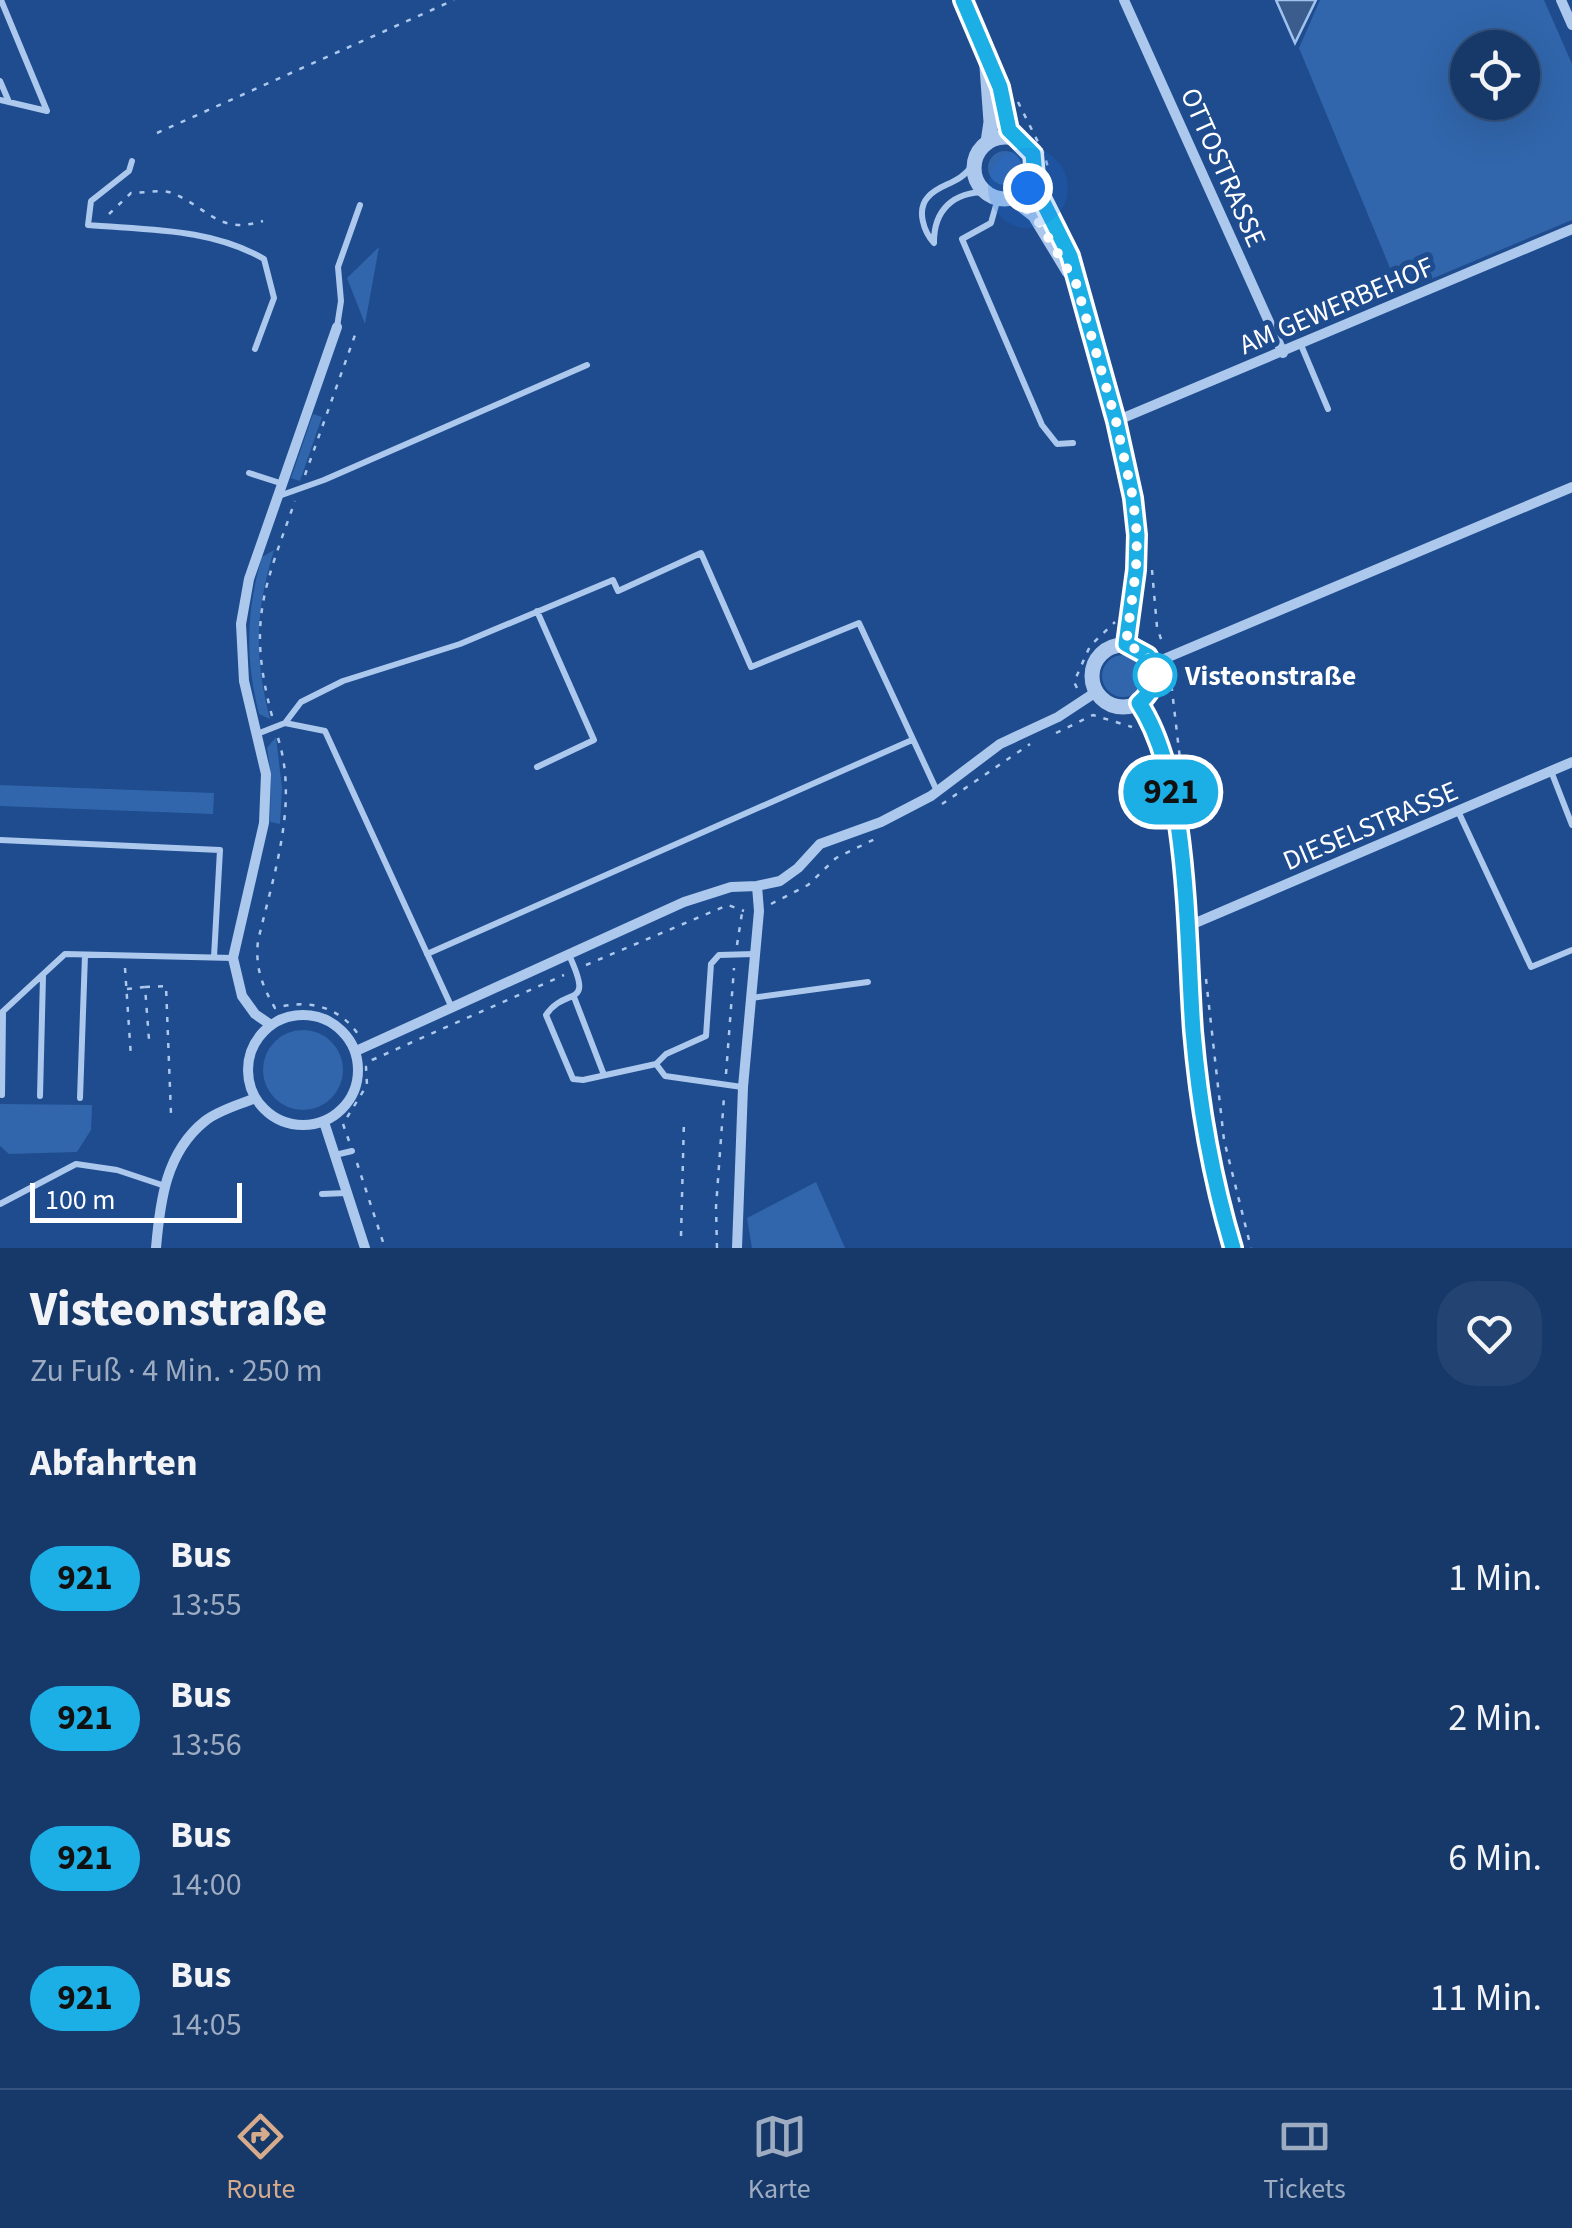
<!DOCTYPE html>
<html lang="de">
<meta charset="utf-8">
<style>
body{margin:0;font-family:"Source Sans 3",sans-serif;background:#234472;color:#f1f3f6;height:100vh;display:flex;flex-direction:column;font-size:38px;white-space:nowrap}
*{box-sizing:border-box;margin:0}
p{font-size:32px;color:#9eacc1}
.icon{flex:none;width:55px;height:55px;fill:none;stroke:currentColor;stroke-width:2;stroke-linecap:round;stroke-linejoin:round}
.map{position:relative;height:1248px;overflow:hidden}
.panel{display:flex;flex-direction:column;background:#16396a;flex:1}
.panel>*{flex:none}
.badge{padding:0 20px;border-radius:32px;font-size:35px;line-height:65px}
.tools{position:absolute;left:1450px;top:30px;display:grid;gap:20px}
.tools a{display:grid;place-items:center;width:90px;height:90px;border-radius:50%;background:#16396a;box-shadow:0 10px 40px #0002,0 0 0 2px #35537e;font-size:50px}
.scale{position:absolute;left:30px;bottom:25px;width:212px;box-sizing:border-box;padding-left:10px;border:5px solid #fff;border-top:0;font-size:28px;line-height:35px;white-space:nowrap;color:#fff;-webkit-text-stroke:8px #1e4c8e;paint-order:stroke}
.you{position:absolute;width:50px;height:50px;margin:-25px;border:8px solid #fff;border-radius:50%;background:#1a73e8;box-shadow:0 0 0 15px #1a73e833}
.map>.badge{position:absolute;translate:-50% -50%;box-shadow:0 0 0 5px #fff}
h2{padding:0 30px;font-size:38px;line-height:90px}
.round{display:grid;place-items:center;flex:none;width:105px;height:105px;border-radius:40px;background:#234472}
.head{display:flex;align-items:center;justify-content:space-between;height:170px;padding:0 30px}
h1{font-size:48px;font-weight:800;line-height:75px}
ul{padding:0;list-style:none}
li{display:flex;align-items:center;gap:30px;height:140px;padding:0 30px}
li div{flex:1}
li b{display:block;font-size:38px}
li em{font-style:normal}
li .badge{min-width:110px;font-weight:700;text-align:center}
.dock{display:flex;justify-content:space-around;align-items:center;height:140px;border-top:2px solid #35537e;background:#16396a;font-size:28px;color:#9eacc1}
.dock a{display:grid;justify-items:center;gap:5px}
.dock .active{color:#d6ab8b}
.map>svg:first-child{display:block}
.green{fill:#3166ac;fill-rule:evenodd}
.water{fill:#3b5d8d;stroke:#9fc2ef;stroke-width:2.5}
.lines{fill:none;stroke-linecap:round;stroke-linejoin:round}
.path{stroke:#acc8ed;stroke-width:2.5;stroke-dasharray:5 8;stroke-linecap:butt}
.service{stroke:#acc8ed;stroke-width:6}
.minor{stroke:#acc8ed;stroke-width:10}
.tertiary{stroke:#acc8ed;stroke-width:15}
.line-casing{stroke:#fff;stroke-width:22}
.line{stroke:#1cafe6;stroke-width:15}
.walk{stroke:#fff;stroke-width:10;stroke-dasharray:0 18}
.stop-dot{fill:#fff;stroke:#1cafe6;stroke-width:5}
.labels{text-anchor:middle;stroke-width:10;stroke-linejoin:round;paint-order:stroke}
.street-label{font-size:28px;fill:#fff;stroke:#1e4c8e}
.stop-label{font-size:28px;font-weight:bold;fill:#fff;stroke:#1e4c8e;text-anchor:start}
</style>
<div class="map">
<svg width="1572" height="1248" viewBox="0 0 1572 1248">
<rect width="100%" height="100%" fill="#1e4c8e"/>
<!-- green -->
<path class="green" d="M1320,0H1544L1572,64V220L1400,292L1299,48ZM1468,48H1522V102H1468Z
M988 168a17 17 0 1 1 34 0a17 17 0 1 1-34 0Z
M379,247L365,324L347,278Z
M313,414L322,417L300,481L291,478Z
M274,550C255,613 254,656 270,719L259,714C245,659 246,611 262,557Z
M1102 676a21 21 0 1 1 42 0a21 21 0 1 1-42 0Z
M276,737L282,788L280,824L270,822L271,774L267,748Z
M0,785L214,793L213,814L0,806Z
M263 1070a40 40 0 1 1 80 0a40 40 0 1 1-80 0Z
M0,1104L92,1105L91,1130L77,1152L9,1154L0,1146Z
M816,1182L845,1248H752L747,1218Z"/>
<!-- water -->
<path class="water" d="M1276,0H1316L1295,43Z"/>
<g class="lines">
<!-- path -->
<path class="path" d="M1018,102L1045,156L1049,172
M157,133L454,0
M109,214L131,193C143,193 162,189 172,193C209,208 218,235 263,221
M305,475L355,335
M1152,570L1157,627L1163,645
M1170,673L1180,759
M1077,688L1074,682L1090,646L1115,622
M272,716C247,621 264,589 295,501
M1056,733L1093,715L1132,727
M278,738C299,804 273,876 258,941C255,967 262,986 275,1008C309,999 340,1006 360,1037
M942,804L1030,744
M771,904L808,885L836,858L877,838
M737,945L742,913
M586,965L728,905L744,911
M125,968L131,1057
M1206,979L1224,1140L1251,1248
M145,987L166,986L171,1114
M127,989L145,987L149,1040
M726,1074L734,968
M349,1141L343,1124L367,1085L366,1067L372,1060L564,975
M357,1163L385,1248
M681,1236L684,1120
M717,1248L716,1207L724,1097"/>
<!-- service -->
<path class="service" d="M0,81L9,102
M0,100L47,111L1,0
M132,161L129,171L91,201L88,225C148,230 211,228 264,259L274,298L255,349
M998,198L991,223L962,239L1042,425L1057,444L1073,443
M934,242C934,210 953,192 986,192
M934,243C924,232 916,210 928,197C941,182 959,186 974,163
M337,327L341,301L338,267L360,205
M1301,345L1328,409
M249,473L280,483
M276,497L324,480L587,365
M285,723L301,702L343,681L460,644L613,580L618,591L701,553L751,667L859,623L937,791
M257,734L285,723L325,731L452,1008
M537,767L594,740L537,611
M1551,771L1572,825
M1458,811L1531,967L1572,950
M0,840L220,850L214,957
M427,954L912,740
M569,955C595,1011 566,985 546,1015L573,1079L583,1080L656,1064
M574,997L604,1075
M751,998L868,982
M0,1014L65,954L233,958
M742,1087L665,1076L656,1064L666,1054L706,1036L711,964L719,955L754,954
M2,1095L3,1013
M40,1096L43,976
M80,1098L85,955
M335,1155L352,1151
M322,1194L346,1193
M0,1204L76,1164L117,1170L165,1186"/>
<!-- minor -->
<path class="minor" d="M1124,0L1283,353
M1561,0L1572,25
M1116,421L1572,229
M1152,664L1572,487
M1186,927L1572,762
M248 1070a55 55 0 1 1 110 0a55 55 0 1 1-110 0Z
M271,1025L255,1014L242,996L233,958L264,823L266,774L244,681L241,624L249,579L337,327
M356,1051L684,902L731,887L757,886L780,881L798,868L820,844L881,822L931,796L1000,744L1058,717L1096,692
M324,1122L365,1248
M156,1248C160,1201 166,1152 205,1121C219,1110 239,1105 255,1098
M737,1248L743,1087L759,911L757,886"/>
<!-- tertiary -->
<path class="tertiary" d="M964,0L1000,87L1006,118L1013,138
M987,67L991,122L988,142
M974 168a31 31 0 1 1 62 0a31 31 0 1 1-62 0Z
M1034,176C1038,207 1063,231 1071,260C1095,351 1133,443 1137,537C1139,573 1131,609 1126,644
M1013,198L1035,215L1069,271
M1092 676a31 31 0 1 1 62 0a31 31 0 1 1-62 0Z
M1139,703C1190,780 1186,938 1193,1031C1199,1103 1211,1178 1233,1248"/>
</g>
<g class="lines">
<!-- line casing -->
<g class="line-casing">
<path id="line" d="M963,0L1000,87L1009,130L1033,154L1036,188L1070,256L1116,421L1133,498L1137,535L1136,570L1126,644L1148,656C1158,675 1155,690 1139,703C1190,780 1186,937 1193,1031C1199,1103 1212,1178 1233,1248"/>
</g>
<!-- line -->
<use href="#line" class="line"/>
<!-- walk -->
<path class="walk" d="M1028,188L1013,198L1035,216L1076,283L1116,421L1133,498L1137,535L1136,570L1126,644L1148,656L1155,675"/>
</g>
<!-- markers -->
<circle class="stop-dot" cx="1155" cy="675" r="20"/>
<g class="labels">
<!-- street labels -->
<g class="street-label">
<text transform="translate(1224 167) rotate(66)" y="10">OTTOSTRASSE</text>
<text transform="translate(1336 305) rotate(-23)" y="10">AM GEWERBEHOF</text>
<text transform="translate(1370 825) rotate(-23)" y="10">DIESELSTRASSE</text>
</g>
<!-- stop labels -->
<g class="stop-label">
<text x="1185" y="685">Visteonstraße</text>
</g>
</g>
</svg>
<div class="tools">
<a><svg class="icon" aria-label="locate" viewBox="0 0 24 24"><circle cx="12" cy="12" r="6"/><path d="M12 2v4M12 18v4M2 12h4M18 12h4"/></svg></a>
</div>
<div class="scale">100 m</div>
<div class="you" style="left:1028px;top:188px"></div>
<b class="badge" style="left:1171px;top:792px;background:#1cafe6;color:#111">921</b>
</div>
<section class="panel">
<div class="head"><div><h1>Visteonstraße</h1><p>Zu Fuß · 4 Min. · 250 m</p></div><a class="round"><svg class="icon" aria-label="heart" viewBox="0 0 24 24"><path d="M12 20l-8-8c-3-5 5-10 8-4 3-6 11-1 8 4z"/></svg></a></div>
<h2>Abfahrten</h2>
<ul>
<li><span class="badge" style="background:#1cafe6;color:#111">921</span><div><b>Bus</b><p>13:55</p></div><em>1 Min.</em></li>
<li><span class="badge" style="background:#1cafe6;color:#111">921</span><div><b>Bus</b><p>13:56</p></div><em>2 Min.</em></li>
<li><span class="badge" style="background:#1cafe6;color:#111">921</span><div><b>Bus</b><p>14:00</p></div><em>6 Min.</em></li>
<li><span class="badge" style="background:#1cafe6;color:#111">921</span><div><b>Bus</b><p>14:05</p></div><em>11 Min.</em></li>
</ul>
</section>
<nav class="dock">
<a class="active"><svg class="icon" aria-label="directions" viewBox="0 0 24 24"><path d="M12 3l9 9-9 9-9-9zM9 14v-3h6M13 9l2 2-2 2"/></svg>Route</a>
<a><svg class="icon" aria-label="map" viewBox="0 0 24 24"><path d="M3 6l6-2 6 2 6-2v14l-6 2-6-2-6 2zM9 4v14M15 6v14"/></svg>Karte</a>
<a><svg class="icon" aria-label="tickets" viewBox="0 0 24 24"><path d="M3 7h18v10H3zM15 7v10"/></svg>Tickets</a>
</nav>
